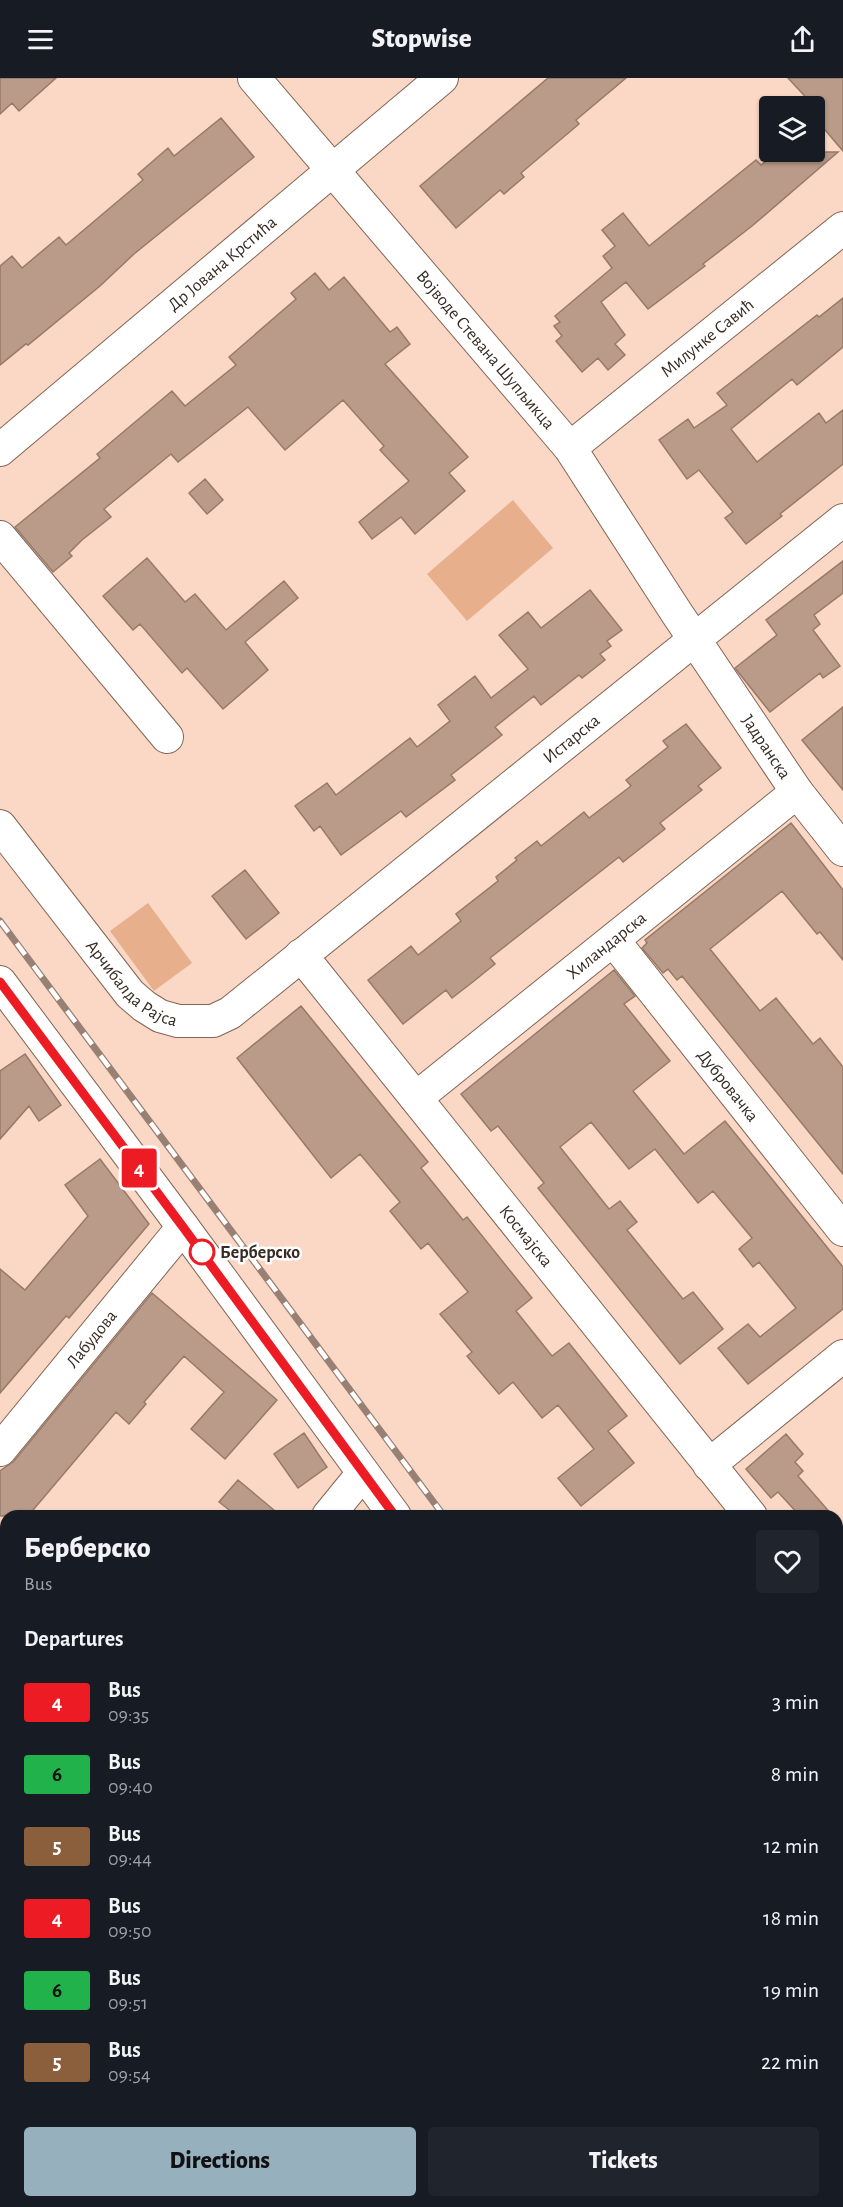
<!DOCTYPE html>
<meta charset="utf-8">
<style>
body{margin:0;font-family:"Alegreya Sans",sans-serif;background:#20242c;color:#f1f3f6;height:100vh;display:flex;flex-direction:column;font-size:22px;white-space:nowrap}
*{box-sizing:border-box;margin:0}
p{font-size:20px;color:#9ea1a6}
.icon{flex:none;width:33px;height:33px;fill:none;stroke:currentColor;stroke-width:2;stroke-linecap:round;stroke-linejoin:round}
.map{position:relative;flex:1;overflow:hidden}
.side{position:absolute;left:0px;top:1432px;width:843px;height:698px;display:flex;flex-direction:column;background:#171b24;border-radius:18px 18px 0 0;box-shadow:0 2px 4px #0004}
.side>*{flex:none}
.badge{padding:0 12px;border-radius:4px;font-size:21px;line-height:39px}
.buttons{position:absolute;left:759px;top:18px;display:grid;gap:12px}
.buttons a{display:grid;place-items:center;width:66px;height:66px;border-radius:6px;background:#171b24;box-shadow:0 2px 4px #0004;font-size:30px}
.map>.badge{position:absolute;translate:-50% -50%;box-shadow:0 0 0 3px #fff}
h2{padding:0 24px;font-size:22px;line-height:54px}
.round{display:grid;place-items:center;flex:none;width:63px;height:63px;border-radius:6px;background:#20242c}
.headline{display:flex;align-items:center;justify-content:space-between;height:102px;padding:0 24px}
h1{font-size:28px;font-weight:800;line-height:45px}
.action{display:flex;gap:12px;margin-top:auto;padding:12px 24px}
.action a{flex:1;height:69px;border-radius:6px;background:#96b0be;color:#111;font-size:24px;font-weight:800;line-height:69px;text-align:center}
.action a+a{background:#20242c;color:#f1f3f6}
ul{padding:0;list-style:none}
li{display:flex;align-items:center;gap:18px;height:72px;padding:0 24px}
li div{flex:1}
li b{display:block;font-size:22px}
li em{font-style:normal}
li .badge{min-width:66px;font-weight:700;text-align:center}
header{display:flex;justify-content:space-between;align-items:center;height:78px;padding:0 24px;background:#171b24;font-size:27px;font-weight:800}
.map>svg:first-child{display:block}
.green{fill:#e8af8d}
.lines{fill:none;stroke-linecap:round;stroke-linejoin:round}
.stream{stroke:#e28d58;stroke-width:8}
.building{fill:#ba9a88;stroke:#987a68;stroke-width:1.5}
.minor-casing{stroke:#826554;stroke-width:34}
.minor{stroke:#fff;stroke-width:32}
.rail-casing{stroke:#988174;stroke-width:7}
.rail{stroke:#fff;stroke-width:4.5;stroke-dasharray:14;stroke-linecap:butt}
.line-casing{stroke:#fff;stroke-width:14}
.line{stroke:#ed1c24;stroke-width:9}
.stop-dot{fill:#fff;stroke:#ed1c24;stroke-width:3}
.labels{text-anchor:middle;stroke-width:5;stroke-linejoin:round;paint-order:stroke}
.street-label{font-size:18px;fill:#372b23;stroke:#fff}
.stop-label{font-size:18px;font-weight:bold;fill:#372b23;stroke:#fff;text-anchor:start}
</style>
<header><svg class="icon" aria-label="menu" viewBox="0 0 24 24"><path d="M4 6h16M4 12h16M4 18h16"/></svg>Stopwise<svg class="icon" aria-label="share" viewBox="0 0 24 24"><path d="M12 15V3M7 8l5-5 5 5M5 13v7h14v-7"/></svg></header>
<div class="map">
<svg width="843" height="2129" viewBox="0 0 843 2129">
<rect width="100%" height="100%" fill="#fad8c5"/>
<!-- green -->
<path class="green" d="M513,422L553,470L467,543L427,496Z
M148,825L192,885L154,913L110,853Z"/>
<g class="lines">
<!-- stream -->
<path class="stream" d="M0,1997L6,2002
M386,2124L393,2129"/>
</g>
<!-- building -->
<path class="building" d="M0,0H56L19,33L12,25L0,36Z
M548,0H626L576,42L579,46L521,95L524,99L504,116L500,112L456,150L420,108Z
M788,0H843V73L814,39V28Z
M221,40L254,79L134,176L100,208L28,267L26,266L0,287V188L12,178L22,190L59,159L66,167L143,102L138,96L168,70L174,78Z
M777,74H838L752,148L703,186L705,188L648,231L626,204L601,224L625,257L615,266L625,277L608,292L598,280L582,294L556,263L562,258L554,248L560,244L555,238L612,190L603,178L615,168L602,152L623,135L649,168L756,82L761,87Z
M315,195L329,212L344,199L390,254L397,249L410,266L385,286L468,379L449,395L465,413L415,456L401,439L372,461L359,444L409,403L380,372L384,368L343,322L285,372L248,329L178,384L171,376L104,431L111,439L82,462L69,475L72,478L53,494L15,449L100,380L97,376L172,313L185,328L236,287L229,279L296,221L291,215Z
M843,220V269L797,307L792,301L731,351L757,384L819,335L826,345L843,332V386L780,436L782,438L746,466L725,440L733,434L699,392L687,401L659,362L688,341L694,350L727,327L717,315L817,237L819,239Z
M205,401L223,422L207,436L189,415Z
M147,480L185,524L195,516L226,552L284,503L298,520L245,564L268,592L223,631L187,590L182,595L140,546L133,552L103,518Z
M843,483V515L814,537L820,546L813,552L840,588L823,600L820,595L770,634L735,590L777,557L766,542Z
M590,512L622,552L607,563L611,568L600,576L605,582L582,600L579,597L541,627L534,618L495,649L502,657L451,697L455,702L406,739L401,733L341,777L320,748L314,753L295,728L327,705L336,717L410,660L417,669L450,643L438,627L475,598L491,620L528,591L499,557L528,534L541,550Z
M843,629V712L802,662Z
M686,646L721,690L698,708L702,712L660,745L665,751L623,784L619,779L490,880L495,886L474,903L452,920L446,912L403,946L368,902L411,868L418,877L461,843L456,836L498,803L496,799L517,782L515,780L537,763L541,768L584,734L589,740L631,708L626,702L668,669L663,663Z
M791,745L843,812V882L820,854L817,856L782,813L710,871L760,933L776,920L813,966L820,960L843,989V1096L682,898L677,902L668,891L663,895L642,870L647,865L645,862Z
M245,792L279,835L246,861L212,818Z
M614,892L635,918L624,926L670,983L633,1013L684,1076L725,1043L843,1189V1231L748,1306L718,1270L748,1246L760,1259L796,1230L759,1184L753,1189L739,1171L752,1160L713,1113L698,1125L655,1071L629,1091L591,1044L560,1069L609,1131L620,1123L637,1144L627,1152L683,1221L693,1214L723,1251L680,1286L538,1110L544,1105L498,1048L491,1053L461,1016Z
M301,928L428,1084L421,1090L463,1142L467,1139L532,1220L516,1233L552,1278L569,1265L627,1338L608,1353L634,1385L581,1428L558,1400L594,1371L558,1327L542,1340L513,1304L499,1316L467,1278L472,1274L440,1236L468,1214L428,1165L421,1171L390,1133L400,1124L360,1076L331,1100L237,980Z
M25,976L61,1027L39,1043L29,1028L0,1061V993Z
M100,1081L149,1146L69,1240L66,1238L0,1315V1191L25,1212L88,1138L65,1107Z
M152,1215L277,1322L225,1381L191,1351L224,1314L184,1278L144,1324L146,1326L129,1346L116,1334L28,1438H0V1393L14,1383Z
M304,1355L327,1389L298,1410L274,1376Z
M786,1356L803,1376L795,1384L803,1393L798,1398L833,1438H800L778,1414L771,1420L746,1391Z
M238,1402L281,1438H237L219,1424Z"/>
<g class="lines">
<!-- minor casing -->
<g class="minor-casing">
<g id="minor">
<path id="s1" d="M254,0L570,370L676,534L797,714L843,772"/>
<path id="s2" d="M570,370L843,150"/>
<path id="s3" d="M0,372L442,0"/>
<path d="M0,459L167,659"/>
<path id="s4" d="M0,748L130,916L144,928L160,938L178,943H213L230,935L843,442"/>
<path id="s5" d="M614,863L843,1152"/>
<path id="s6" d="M301,877L751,1438"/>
<path d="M0,904L183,1149L395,1438"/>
<path id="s7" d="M416,1020L797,714"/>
<path id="s8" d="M0,1372L183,1149"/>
<path d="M709,1387L843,1278"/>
<path d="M328,1438L363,1395"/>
<path d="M837,1546L843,1554"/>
<path d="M0,1771L6,1776"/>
<path d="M837,2039L843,2048"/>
<path d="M692,2124L698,2129"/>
</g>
</g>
<!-- minor -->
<use href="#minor" class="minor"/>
<!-- rail casing -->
<g class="rail-casing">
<path id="rail" d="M0,843L444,1438
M837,1966L843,1974"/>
</g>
<!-- rail -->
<use href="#rail" class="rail"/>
</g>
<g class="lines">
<!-- line casing -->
<g class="line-casing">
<path id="line" d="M0,904L183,1149L395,1438"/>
</g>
<!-- line -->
<use href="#line" class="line"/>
</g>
<!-- markers -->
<circle class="stop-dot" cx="202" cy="1174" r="12"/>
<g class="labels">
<!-- street labels -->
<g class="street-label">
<text dy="6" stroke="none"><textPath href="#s3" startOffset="290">Др Јована Крстића</textPath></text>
<text dy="6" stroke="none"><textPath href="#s2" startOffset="176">Милунке Савић</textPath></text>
<text dy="6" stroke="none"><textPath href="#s1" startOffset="357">Војводе Стевана Шупљикца</textPath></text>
<text dy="6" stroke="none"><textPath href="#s4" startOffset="760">Истарска</textPath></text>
<text dy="6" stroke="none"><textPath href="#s1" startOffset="844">Јадранска</textPath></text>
<text dy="6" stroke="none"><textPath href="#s7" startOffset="244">Хиландарска</textPath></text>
<text dy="6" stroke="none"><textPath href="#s4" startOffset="207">Арчибалда Рајса</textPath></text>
<text dy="6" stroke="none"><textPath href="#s5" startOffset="184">Дубровачка</textPath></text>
<text dy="6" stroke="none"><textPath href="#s6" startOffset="360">Космајска</textPath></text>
<text dy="6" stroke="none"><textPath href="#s8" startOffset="144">Лабудова</textPath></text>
</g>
<!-- stop labels -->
<g class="stop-label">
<text x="220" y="1180">Берберско</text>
</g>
</g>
</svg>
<div class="buttons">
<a><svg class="icon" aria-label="layers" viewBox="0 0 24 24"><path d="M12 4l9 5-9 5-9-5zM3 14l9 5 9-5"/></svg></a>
</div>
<b class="badge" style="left:139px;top:1090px;background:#ed1c24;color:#fff">4</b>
<section class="side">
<div class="headline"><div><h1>Берберско</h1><p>Bus</p></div><a class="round"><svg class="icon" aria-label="heart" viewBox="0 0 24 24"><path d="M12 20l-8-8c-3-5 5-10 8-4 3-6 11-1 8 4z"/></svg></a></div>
<h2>Departures</h2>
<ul>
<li><span class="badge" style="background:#ed1c24;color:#fff">4</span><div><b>Bus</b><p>09:35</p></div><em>3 min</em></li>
<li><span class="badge" style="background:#22b24c;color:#111">6</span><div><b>Bus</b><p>09:40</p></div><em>8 min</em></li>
<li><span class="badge" style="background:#8b5e3c;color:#fff">5</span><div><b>Bus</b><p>09:44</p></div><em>12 min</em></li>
<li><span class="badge" style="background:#ed1c24;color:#fff">4</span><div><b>Bus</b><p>09:50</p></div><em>18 min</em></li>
<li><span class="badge" style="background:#22b24c;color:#111">6</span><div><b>Bus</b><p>09:51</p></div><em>19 min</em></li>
<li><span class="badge" style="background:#8b5e3c;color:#fff">5</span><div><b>Bus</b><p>09:54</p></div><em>22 min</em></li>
</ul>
<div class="action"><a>Directions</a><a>Tickets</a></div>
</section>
</div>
